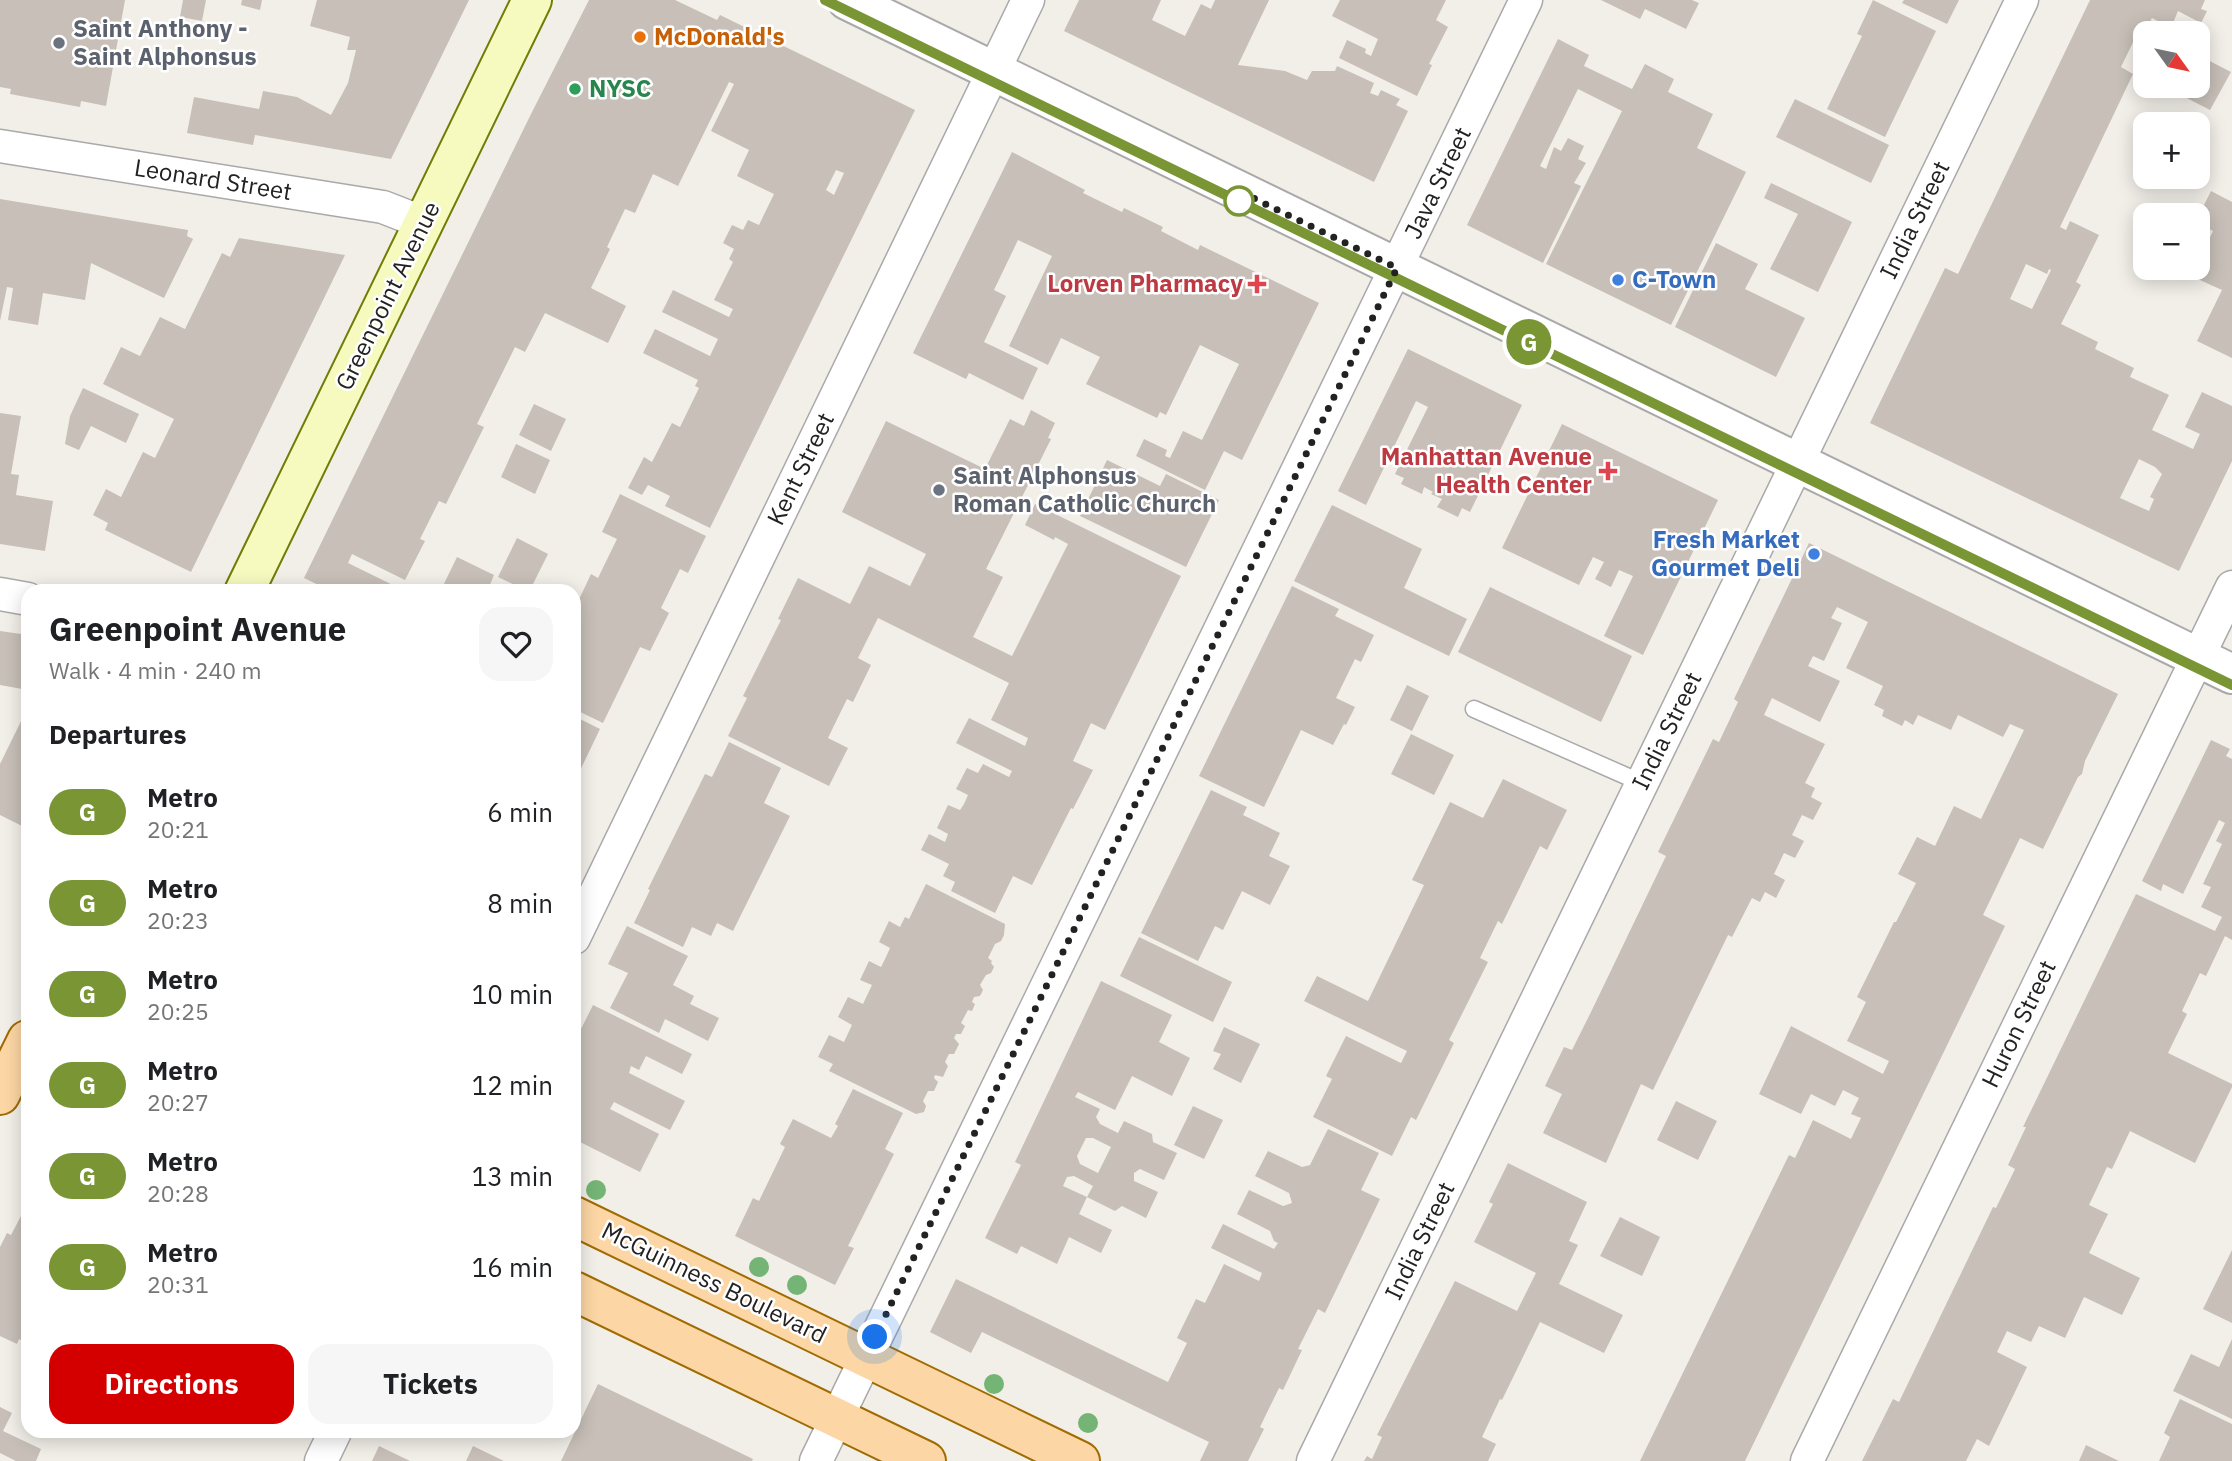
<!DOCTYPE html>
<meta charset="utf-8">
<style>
body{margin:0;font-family:"IBM Plex Sans",sans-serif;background:#f6f6f6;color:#202124;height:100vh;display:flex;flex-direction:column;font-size:26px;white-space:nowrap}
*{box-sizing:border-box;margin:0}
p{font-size:23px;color:#757577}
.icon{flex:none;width:38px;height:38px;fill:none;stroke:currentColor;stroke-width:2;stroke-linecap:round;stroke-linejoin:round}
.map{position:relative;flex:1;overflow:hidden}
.sheet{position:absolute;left:21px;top:584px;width:560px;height:854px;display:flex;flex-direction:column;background:#fff;border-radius:21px;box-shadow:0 4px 18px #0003}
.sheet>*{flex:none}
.badge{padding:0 14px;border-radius:23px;font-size:24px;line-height:46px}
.needle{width:46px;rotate:123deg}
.buttons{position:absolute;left:2133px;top:21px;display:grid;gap:14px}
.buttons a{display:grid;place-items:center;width:77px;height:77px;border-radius:14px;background:#fff;box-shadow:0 4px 18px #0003;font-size:35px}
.you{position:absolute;width:35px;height:35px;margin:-18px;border:5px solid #fff;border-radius:50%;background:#1a73e8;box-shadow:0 0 0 10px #1a73e833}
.map>.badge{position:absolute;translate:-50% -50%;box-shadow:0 0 0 4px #fff}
h2{padding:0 28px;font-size:26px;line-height:63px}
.round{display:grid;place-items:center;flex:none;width:74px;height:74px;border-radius:21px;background:#f6f6f6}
.overview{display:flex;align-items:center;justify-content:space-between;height:119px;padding:0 28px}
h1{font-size:33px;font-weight:700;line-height:52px}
.button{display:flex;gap:14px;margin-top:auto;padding:14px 28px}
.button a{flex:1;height:80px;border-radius:21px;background:#d40000;color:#fff;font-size:28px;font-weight:700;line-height:80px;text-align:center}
.button a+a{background:#f6f6f6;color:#202124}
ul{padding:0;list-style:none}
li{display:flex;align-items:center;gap:21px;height:91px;padding:0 28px}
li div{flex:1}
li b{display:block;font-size:26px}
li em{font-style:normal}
li .badge{min-width:77px;font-weight:700;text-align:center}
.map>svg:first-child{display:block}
.building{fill:#c7bfb8;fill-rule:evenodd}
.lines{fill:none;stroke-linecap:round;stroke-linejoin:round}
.service-casing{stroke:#a9a9a9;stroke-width:19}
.minor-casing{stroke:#a9a9a9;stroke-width:35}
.tertiary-casing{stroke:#a9a9a9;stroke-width:42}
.secondary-casing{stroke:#707d05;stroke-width:42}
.primary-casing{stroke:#a06b00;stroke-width:42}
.service{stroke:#fff;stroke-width:16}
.minor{stroke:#fff;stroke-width:32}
.tertiary{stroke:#fff;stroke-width:38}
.secondary{stroke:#f7fabf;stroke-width:38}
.primary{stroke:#fcd6a4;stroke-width:38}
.tree{fill:#74b475}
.line-casing{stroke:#fff;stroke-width:16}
.line{stroke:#799534;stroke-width:10}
.walk{stroke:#222;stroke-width:7;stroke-dasharray:0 12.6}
.food-dot{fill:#e8710a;stroke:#fff;stroke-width:2.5}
.worship-dot{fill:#6b7280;stroke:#fff;stroke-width:2.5}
.leisure-dot{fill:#2e9e5b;stroke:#fff;stroke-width:2.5}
.stop-dot{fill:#fff;stroke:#799534;stroke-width:3.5}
.shop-dot{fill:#3f7fe0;stroke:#fff;stroke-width:2.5}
.health-dot{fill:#e0444e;stroke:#fff;stroke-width:2.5}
.labels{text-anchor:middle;stroke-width:5;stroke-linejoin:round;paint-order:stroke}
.worship-label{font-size:24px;font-weight:bold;fill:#5b616d;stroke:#fff;text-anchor:start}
.food-label{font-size:24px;font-weight:bold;fill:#c56008;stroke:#fff;text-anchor:start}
.leisure-label{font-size:24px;font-weight:bold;fill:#27864d;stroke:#fff;text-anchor:start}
.street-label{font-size:24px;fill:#222;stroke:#fff}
.shop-label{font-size:24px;font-weight:bold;fill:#366cbe;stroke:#fff;text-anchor:start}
.health-label{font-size:24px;font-weight:bold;fill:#be3a42;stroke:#fff;text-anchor:end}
</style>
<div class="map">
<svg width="2232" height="1461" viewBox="0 0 2232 1461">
<rect width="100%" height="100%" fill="#f2efe9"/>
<!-- building -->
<path class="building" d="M0,0H125L106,106L81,101L80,107L10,94L11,89L0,87Z
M183,0H206L202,21L180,17Z
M242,0H262L260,10L241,5Z
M317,0H469L391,159L255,135L253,145L187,133L194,97L259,109L263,91L297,97L331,115L348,83L356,50H347L350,37L310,26Z
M589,0H675L717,20L720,15L915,110L710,528L665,506L670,496L648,485L642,495L628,488L644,457L652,462L672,423L680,427L699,388L695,386L698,380L643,353L655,329L710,356L718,339L662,312L673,290L729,317L733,309L714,300L733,262L729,259L734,249L723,243L732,225L743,230L748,220L759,225L774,194L737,176L749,150L711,131L734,84L729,82L678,186L653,174L635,213L625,209L607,247L610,249L591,288L626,306L608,343L545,313L525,352L515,347L477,424L484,427L446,504L439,501L420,539L425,541L405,580L352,554L348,563L407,592H333L304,578L531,114ZM836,170L844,173L834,195L826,190Z
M1079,0H1161L1152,20L1185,36L1201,4L1211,9L1215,0H1269L1238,65L1285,71L1307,80L1312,71H1335L1337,66L1374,83L1370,93L1378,96L1381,90L1400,99L1396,105L1408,111L1374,182L1064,31Z
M1340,0H1446L1436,20L1448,27L1429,64L1432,65L1417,96L1339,58L1347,40L1366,49L1365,53L1371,56L1378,39L1332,16Z
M1601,0H1692L1699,3L1686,29L1645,9L1640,19Z
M1873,0L1936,31L1885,137L1827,109L1862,36L1857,34Z
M1904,0H1959L1947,24L1902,3Z
M2090,0H2205L2201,9L2207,11L2201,23L2178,11L2171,28L2152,18L2145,31L2140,28L2121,67L2133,74L2060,227L2066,230L2070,221L2099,235L2076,282L2081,285L2061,324L2098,342L2095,349L2134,368L2130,377L2169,395L2152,430L2193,449L2200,434L2185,427L2202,392L2232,406V461L2179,571L1870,423L1945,268L1958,274ZM2026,264L2047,274L2049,269L2051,270L2032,309L2010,299ZM2139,459L2155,467L2162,474L2150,497L2154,499L2149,511L2120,498Z
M1558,39L1589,55L1584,66L1632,89L1645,64L1674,79L1668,92L1713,114L1697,148L1746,172L1671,325L1546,264L1622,111L1578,89L1540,166L1546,169L1554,147L1561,151L1568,138L1584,146L1578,159L1586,163L1574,183L1581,186L1543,263L1467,225Z
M2198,55L2231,72L2210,110L2175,92L2178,86H2198Z
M1795,99L1889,145L1871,183L1776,137Z
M1012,152L1085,190L1083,193L1122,212L1124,208L1163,227L1161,231L1198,250L1200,245L1319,303L1242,460L1224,451L1205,490L1136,456L1144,439L1167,450L1165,456L1170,458L1183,431L1202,440L1239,364L1200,345L1166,415L1160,412L1157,418L1086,384L1100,357L1061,338L1048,365L1009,346L1052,256L1018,240L994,290L1006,296L984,342L1038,368L1023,400L969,373L966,379L913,353Z
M1771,183L1852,222L1818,292L1770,269L1798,214L1764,198Z
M2211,191L2232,202V358L2197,341L2222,290L2191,276L2195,268H2198V262L2213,231L2198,223V217Z
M0,199L188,230L187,236L193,239L164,298L91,263L85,300L43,293L38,325L8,320L13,288L7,287L0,321Z
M239,238L345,255L191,572L105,530L108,523L93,515L106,489L121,497L143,452L155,458L174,419L103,384L121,347L140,356L160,317L185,329L222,253L230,257Z
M1716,243L1758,264L1745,289L1805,318L1776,377L1675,327Z
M1408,349L1522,405L1470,512L1462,508L1458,517L1437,507L1442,499L1431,494L1433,492L1424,487L1422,494L1401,484L1404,478L1395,474L1428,407L1416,401L1366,505L1338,491Z
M83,388L139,414L126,443L91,426L79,450L65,444L70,416Z
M534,404L566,419L551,451L519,435Z
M1031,410L1055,423L1048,438L1051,439L986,569L1003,577L973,637L1012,656L1068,544L1055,537L1054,540L1025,525L1035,504L1181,576L1105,730L1091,723L1073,761L1093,770L1073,809L1071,808L1032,885L1013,876L995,913L951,891L955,882L943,876L949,864L921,850L929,834L945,842L948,834L937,828L948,805L960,810L964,804L968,795L956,789L967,768L978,773L983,764L1009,777L1012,771L956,743L969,718L1025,746L1028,738L991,720L1009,683L878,618L858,658L871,665L853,702L847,699L828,738L848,748L829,786L728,736L747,698L743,696L781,620L778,619L798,578L850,604L869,566L910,586L926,554L842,512L886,421L985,469L1010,419L1024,426Z
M0,413L21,416L11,474L19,475L16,495L53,501L45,551L0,544Z
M1562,424L1718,500L1643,655L1604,636L1633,576L1619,570L1611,587L1595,579L1604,562L1593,557L1579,585L1502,548Z
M516,444L550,460L535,494L501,477Z
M1107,460L1160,486L1166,474L1219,500L1186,567L1080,516Z
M620,494L706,536L688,573L680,569L661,608L669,613L650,651L640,647L603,723L574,709V610L591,574L598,578L617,539L602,532Z
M1332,505L1422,549L1404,588L1467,619L1449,656L1294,581Z
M517,538L548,554L529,592L498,577Z
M1809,543L2118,694L2085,761L2082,774L2078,777L2043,849L2020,838L1983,915L2005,926L1745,1461H1640L1789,1155L1795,1158L1813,1120L1851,1139L1861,1118L1851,1114L1859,1098L1843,1090L1835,1106L1811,1094L1801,1114L1759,1094L1791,1026L1883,1074L1889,1061L1847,1041L1866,1002L1857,997L1894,922H1896L1916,883L1898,874L1917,837L1935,846L1954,806L1981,819L2024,730L2010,724L2003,737L1958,715L1951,730L1918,715L1913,725L1905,720L1902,726L1882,716L1884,710L1874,705L1883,686L1846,668L1868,622L1837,607L1831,618L1842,623L1824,661L1813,656L1808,666L1840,681L1820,722L1772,698L1764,715L1825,744L1805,783L1815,788L1811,797L1822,803L1813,820L1802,815L1792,835L1804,841L1795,858L1784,853L1774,874L1785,880L1776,898L1765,892L1760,902L1752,898L1732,937L1728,935L1653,1090L1641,1084L1606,1163L1543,1133L1562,1094L1545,1086L1564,1047L1572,1050L1591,1012L1666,856L1658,852L1713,739L1719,742L1738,702L1734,699Z
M457,557L494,575L487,592H440Z
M1292,586L1339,609L1335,616L1374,635L1361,662L1355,659L1336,698L1355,707L1346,725L1344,724L1333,745L1301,730L1264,807L1199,776Z
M1490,587L1632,656L1601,722L1458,652Z
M0,631L28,635V654L22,689L0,685Z
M1407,685L1429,696L1412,731L1390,720Z
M28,707V829L0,815V764Z
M574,716L600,729L574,783Z
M1411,734L1454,755L1434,795L1391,774Z
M2211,740L2230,749L2226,756L2232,759V940L2225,936L2206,976L2200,973L2182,1011L2187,1014L2168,1053L2232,1084V1087L2195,1163L2130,1131L2112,1169L2107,1167L2089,1205L2108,1214L2089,1253L2140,1278L2122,1315L2084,1297L2065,1338L2039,1326L2031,1342L2007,1331L1997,1352L2027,1367L1989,1446L1977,1439L1966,1461H1862L1893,1399L1899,1402L1993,1207L1996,1208L2015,1169L2008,1165L2026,1127H2023L2136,894L2215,931L2222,917L2201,907L2211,887L2203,884L2222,844L2216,841L2225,823L2219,820L2183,894L2163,884L2161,891L2142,881Z
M729,742L781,768L764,803L790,816L733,931L717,923L711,936L692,927L683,947L634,923L650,890L648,889L705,774L712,777Z
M1503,779L1567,810L1547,850L1540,846L1502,924L1498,921L1480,958L1488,962L1449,1040L1454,1043L1416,1120L1411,1117L1392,1156L1313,1117L1332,1079L1326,1076L1346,1036L1401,1063L1407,1051L1304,1001L1317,976L1368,1001L1424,885L1412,880L1450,802L1483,818Z
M1211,790L1247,807L1243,815L1280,833L1269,856L1290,866L1270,905L1242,891L1223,930L1215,926L1198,961L1141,933Z
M926,884L1005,924L1004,935L1001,941L995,944L988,958L992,961L991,963L994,967L991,973L986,975L980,985L983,990L980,996L974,997L972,1002L975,1004L972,1011L968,1010L961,1023L965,1026L961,1034H956L954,1038L959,1044L954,1054H949L945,1062L948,1066L943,1077L935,1075L934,1078L938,1082L934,1091H928L923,1101L926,1106L924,1112L916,1114L829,1071L833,1064L818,1057L829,1035L844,1042L852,1025L838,1017L848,997L863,1004L872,985L860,980L869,961L881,967L886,957L890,948L879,942L889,921L900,927L905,917L909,919Z
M627,926L688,956L673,985L694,996L690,1004L719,1018L708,1041L665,1019L659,1033L610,1008L628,973L608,964Z
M1139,937L1232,982L1213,1022L1120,976Z
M1101,981L1172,1015L1159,1042L1190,1058L1172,1096L1132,1076L1115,1110L1078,1092L1075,1097L1100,1109L1096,1117L1100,1124L1118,1133L1124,1121L1152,1134L1153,1142L1177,1153L1164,1180L1140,1169L1134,1173V1181L1158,1192L1146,1218L1122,1206L1115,1211L1087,1197L1079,1214L1112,1230L1101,1253L1069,1237L1057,1264L1021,1246L1017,1254L985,1238L1021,1165L1015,1162ZM1086,1138H1093L1111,1147L1098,1173L1080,1164L1077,1156ZM1074,1176L1093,1186L1087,1197L1063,1186L1067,1177Z
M593,1005L692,1054L682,1074L646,1056L639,1070L631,1066L629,1073L685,1101L670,1130L614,1102L610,1109L659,1134L640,1172L574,1139V1043Z
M1224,1027L1260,1044L1241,1083L1213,1069L1221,1054L1213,1051Z
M853,1089L903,1113L885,1149L894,1154L848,1246L854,1248L835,1285L735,1236L753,1198L759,1201L785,1147L780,1144L793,1119L831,1138L838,1126L835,1124Z
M1676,1101L1717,1121L1698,1160L1657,1140Z
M1193,1106L1223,1120L1204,1159L1174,1145Z
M1328,1129L1379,1153L1361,1190L1380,1199L1325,1313L1318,1309L1298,1349L1302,1350L1283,1390L1279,1388L1260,1427L1264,1429L1248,1461H1200L1209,1442L982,1332L971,1353L930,1332L956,1279L1168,1382L1187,1343L1177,1338L1196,1299L1205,1303L1224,1264L1259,1281L1262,1273L1211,1248L1223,1224L1274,1249L1278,1243L1274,1241L1270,1231L1237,1214L1249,1190L1283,1206L1292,1203L1289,1193L1255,1176L1268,1151L1302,1167L1310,1165Z
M1508,1163L1587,1202L1569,1241L1578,1245L1559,1284L1623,1315L1604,1353L1540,1322L1502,1400L1500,1399L1482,1437L1496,1444L1488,1461H1364L1367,1456L1372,1459L1382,1437L1377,1435L1455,1281L1517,1311L1536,1273L1474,1242L1493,1204L1489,1202Z
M21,1216L28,1220V1344L19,1339L17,1344L0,1336V1247L7,1233L11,1235Z
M1620,1217L1660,1237L1642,1276L1600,1256Z
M2232,1250V1323L2203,1309Z
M2232,1339V1419L2173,1391L2191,1354L2219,1367Z
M598,1384L753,1459L752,1461H561Z
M2180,1399L2232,1424V1461H2159L2170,1437L2164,1433Z
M0,1407L12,1413L3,1431L41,1449L36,1461H16L0,1453Z
M2086,1445L2119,1461H2079Z
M379,1446L410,1461H372Z
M473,1446L504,1461H466Z"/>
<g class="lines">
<!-- service casing -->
<g class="service-casing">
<path id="service" d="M1474,709L1642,783"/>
</g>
<!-- minor casing -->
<g class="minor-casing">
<path id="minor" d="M0,146L383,207L424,223
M0,594L28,599
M574,938L1028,0
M321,1461L335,1432
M816,1461L1526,0
M1313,1461L2022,0
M1807,1461L2232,587"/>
</g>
<!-- tertiary casing -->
<g class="tertiary-casing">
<path id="tertiary" d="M847,0L2232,674"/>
</g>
<!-- secondary casing -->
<g class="secondary-casing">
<path id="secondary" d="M244,592L532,0"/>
</g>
<!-- primary casing -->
<g class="primary-casing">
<path id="primary" d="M0,1095L27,1040
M574,1216L1080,1461
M574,1291L926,1461"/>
</g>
<!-- service -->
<use href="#service" class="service"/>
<!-- minor -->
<use href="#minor" class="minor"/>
<!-- tertiary -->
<use href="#tertiary" class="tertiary"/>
<!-- secondary -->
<use href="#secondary" class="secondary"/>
<!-- primary -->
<use href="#primary" class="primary"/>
</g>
<!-- trees -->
<g class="tree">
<circle cx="596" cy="1190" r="10"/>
<circle cx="759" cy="1267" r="10"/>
<circle cx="797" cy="1285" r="10"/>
<circle cx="994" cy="1384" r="10"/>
<circle cx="1088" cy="1423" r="10"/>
</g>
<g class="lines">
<!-- line casing -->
<g class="line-casing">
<path id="line" d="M825,0L2232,685"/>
</g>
<!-- line -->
<use href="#line" class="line"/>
<!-- walk -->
<path class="walk" d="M875,1337L1397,268L1247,195L1239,201"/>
</g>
<!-- markers -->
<circle class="food-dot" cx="640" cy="37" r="7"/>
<g class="worship-dot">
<circle cx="59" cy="43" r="7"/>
<circle cx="939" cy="490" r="7"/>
</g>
<circle class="leisure-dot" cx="575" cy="89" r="7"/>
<circle class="stop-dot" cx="1239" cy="201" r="14"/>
<g class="shop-dot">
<circle cx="1618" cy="280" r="7"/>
<circle cx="1814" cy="554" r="7"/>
</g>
<g class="health-dot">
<path d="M1253.5 273.5h7v7h7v7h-7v7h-7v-7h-7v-7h7z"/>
<path d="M1604.5 460.5h7v7h7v7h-7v7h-7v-7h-7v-7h7z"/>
</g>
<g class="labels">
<!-- worship labels -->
<g class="worship-label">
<text x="73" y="37">Saint Anthony -<tspan x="73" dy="28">Saint Alphonsus</tspan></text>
<text x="953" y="484">Saint Alphonsus<tspan x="953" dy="28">Roman Catholic Church</tspan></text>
</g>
<!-- food labels -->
<g class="food-label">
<text x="654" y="45">McDonald's</text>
</g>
<!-- leisure labels -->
<g class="leisure-label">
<text x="589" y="97">NYSC</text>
</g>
<!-- street labels -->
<g class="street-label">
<text transform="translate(213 180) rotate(9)" y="8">Leonard Street</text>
<text transform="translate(1438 183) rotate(-64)" y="8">Java Street</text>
<text transform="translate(1915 220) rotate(-64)" y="8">India Street</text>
<text transform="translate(388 296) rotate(-64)" y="8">Greenpoint Avenue</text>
<text transform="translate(801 469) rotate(-64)" y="8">Kent Street</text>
<text transform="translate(1667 731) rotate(-64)" y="8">India Street</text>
<text transform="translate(2019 1024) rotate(-64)" y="8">Huron Street</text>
<text transform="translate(1420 1241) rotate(-64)" y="8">India Street</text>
<text transform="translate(714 1283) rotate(26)" y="8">McGuinness Boulevard</text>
</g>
<!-- shop labels -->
<g class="shop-label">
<text x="1632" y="288">C-Town</text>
<text x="1800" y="548" text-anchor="end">Fresh Market<tspan x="1800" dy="28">Gourmet Deli</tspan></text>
</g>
<!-- health labels -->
<g class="health-label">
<text x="1243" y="292">Lorven Pharmacy</text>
<text x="1592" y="465">Manhattan Avenue<tspan x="1592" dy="28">Health Center</tspan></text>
</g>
</g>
</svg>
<div class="buttons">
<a><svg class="needle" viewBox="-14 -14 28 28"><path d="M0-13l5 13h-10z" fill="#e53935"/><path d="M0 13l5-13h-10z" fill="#757577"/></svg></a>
<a>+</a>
<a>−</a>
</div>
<div class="you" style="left:875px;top:1337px"></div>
<b class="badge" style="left:1529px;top:342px;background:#799534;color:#fff">G</b>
<section class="sheet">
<div class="overview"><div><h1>Greenpoint Avenue</h1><p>Walk · 4 min · 240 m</p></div><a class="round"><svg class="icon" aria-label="heart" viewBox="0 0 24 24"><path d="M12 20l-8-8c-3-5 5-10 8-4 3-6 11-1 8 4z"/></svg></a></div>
<h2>Departures</h2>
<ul>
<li><span class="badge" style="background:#799534;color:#fff">G</span><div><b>Metro</b><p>20:21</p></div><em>6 min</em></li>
<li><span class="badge" style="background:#799534;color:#fff">G</span><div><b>Metro</b><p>20:23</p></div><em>8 min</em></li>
<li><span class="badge" style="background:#799534;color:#fff">G</span><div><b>Metro</b><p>20:25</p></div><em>10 min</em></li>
<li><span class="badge" style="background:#799534;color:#fff">G</span><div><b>Metro</b><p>20:27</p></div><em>12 min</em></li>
<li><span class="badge" style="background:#799534;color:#fff">G</span><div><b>Metro</b><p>20:28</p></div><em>13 min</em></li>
<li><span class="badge" style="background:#799534;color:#fff">G</span><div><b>Metro</b><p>20:31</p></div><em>16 min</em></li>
</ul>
<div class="button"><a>Directions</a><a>Tickets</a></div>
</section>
</div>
